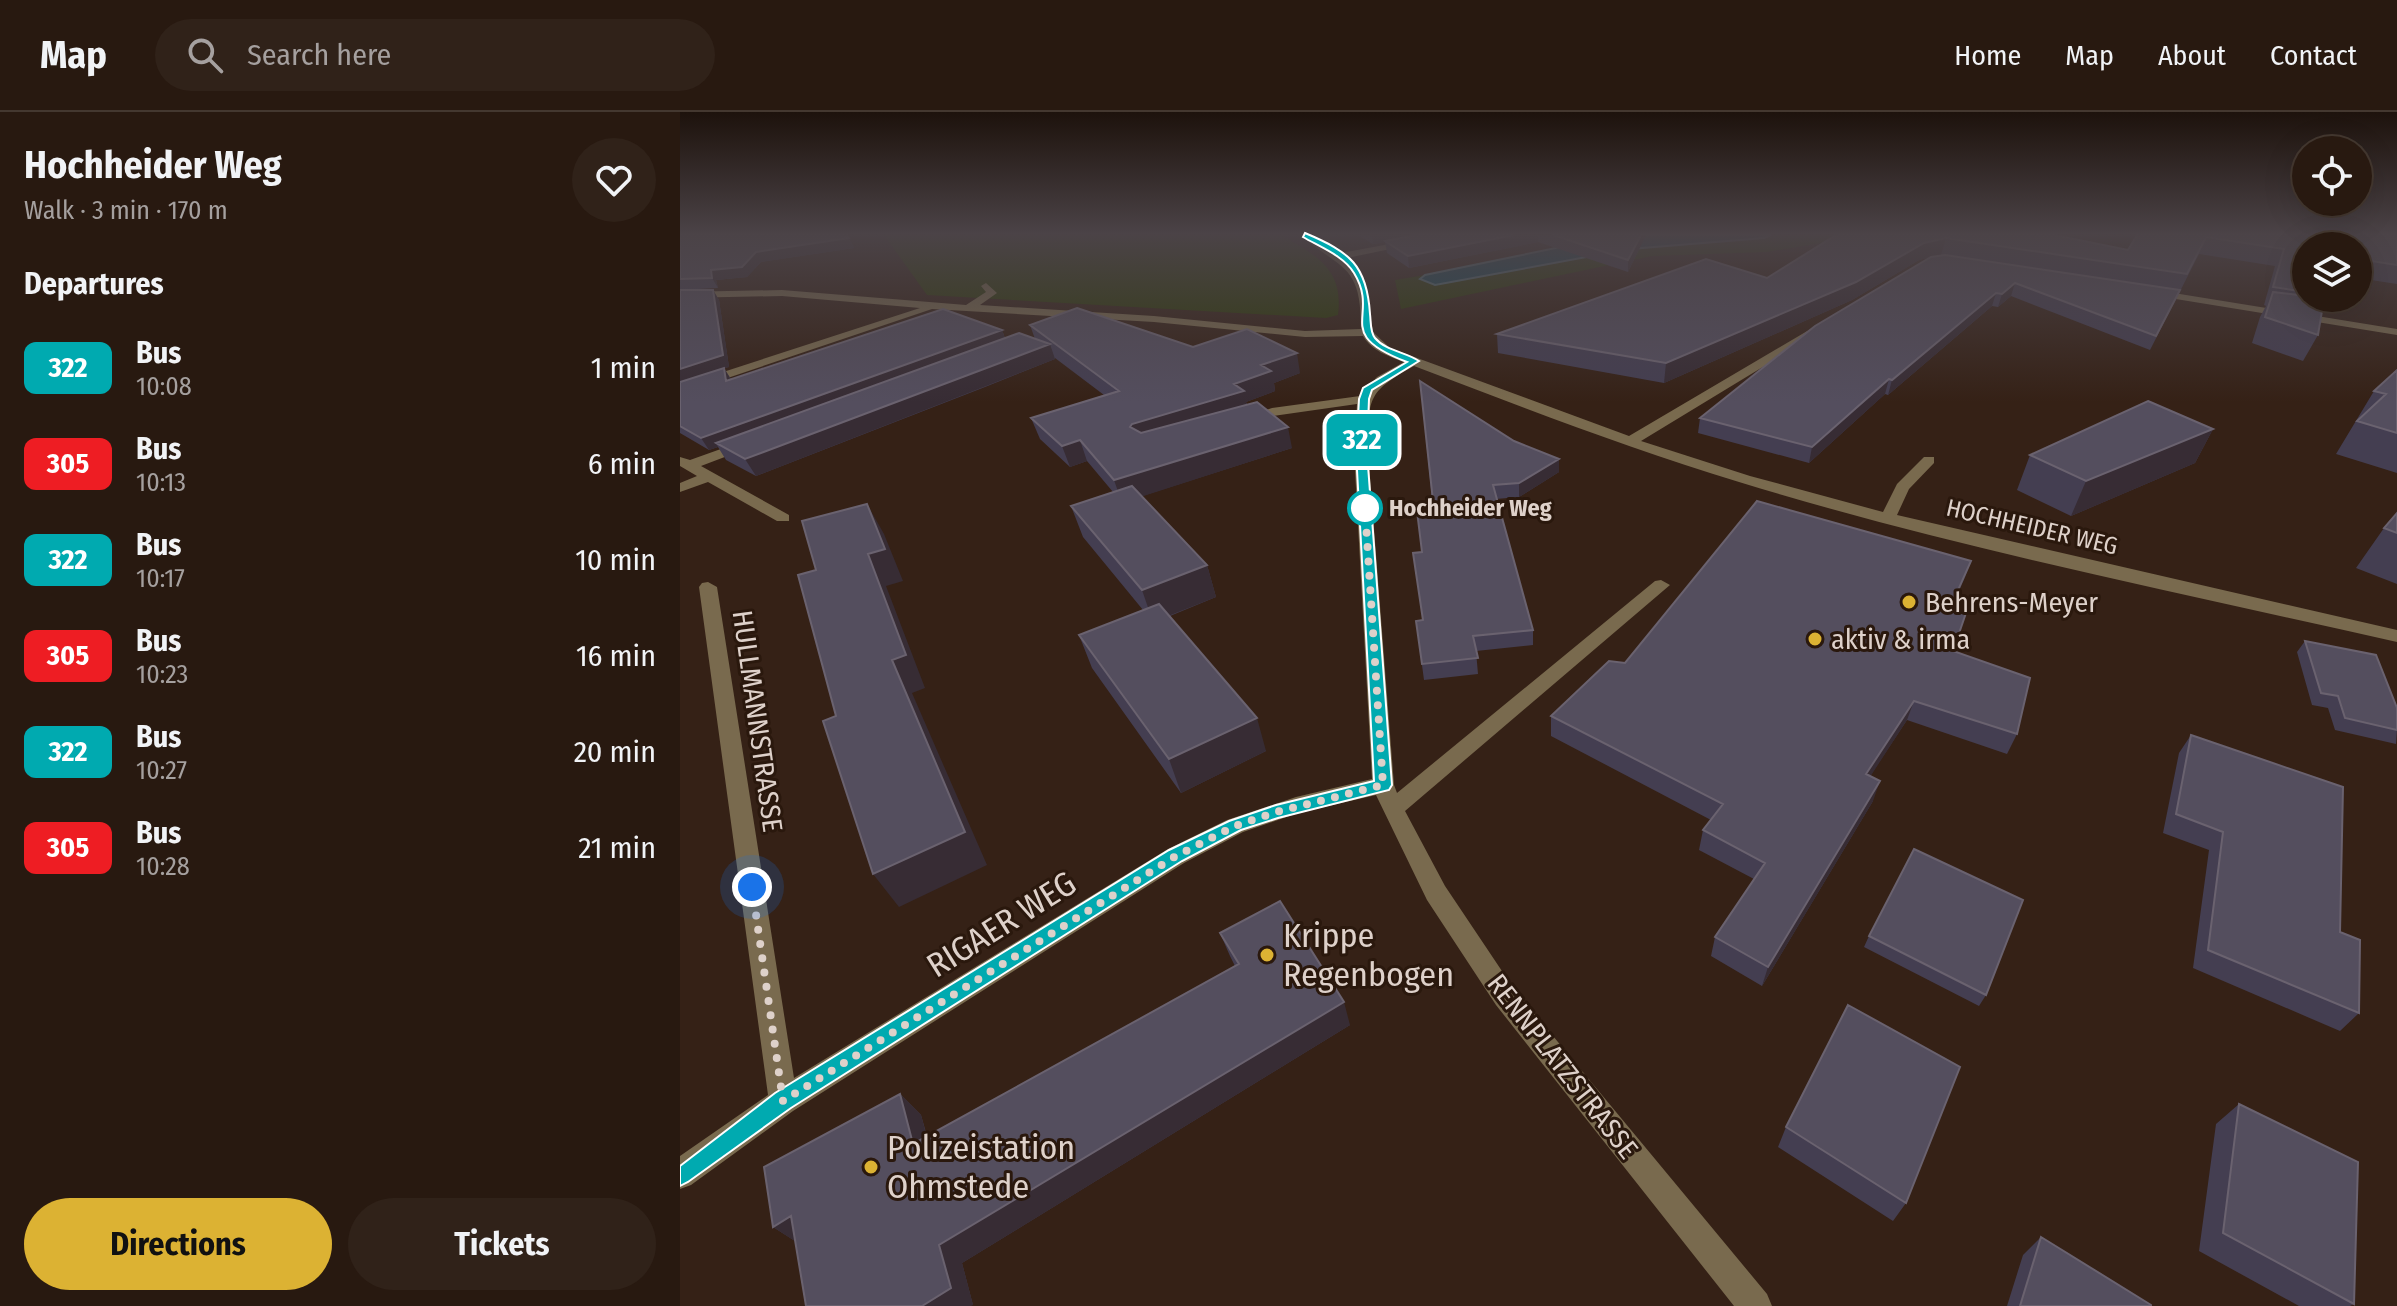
<!DOCTYPE html>
<meta charset="utf-8">
<style>
body{margin:0;font-family:"Fira Sans Condensed",sans-serif;background:#302219;color:#f1f3f6;height:100vh;display:flex;flex-direction:column;font-size:30px;white-space:nowrap}
*{box-sizing:border-box;margin:0}
p{font-size:26px;color:#a5a09f}
.icon{flex:none;width:44px;height:44px;fill:none;stroke:currentColor;stroke-width:2;stroke-linecap:round;stroke-linejoin:round}
.map{position:relative;flex:1;overflow:hidden}
.panel{display:flex;flex-direction:column;background:#281910;width:680px}
.panel>*{flex:none}
.badge{padding:0 16px;border-radius:12px;font-size:28px;line-height:52px}
.tools{position:absolute;left:1612px;top:24px;display:grid;gap:16px}
.tools a{display:grid;place-items:center;width:80px;height:80px;border-radius:50%;background:#281910;box-shadow:0 8px 32px #0002,0 0 0 2px #443830;font-size:40px}
.you{position:absolute;width:40px;height:40px;margin:-20px;border:6px solid #fff;border-radius:50%;background:#1a73e8;box-shadow:0 0 0 12px #1a73e833}
.map>.badge{position:absolute;translate:-50% -50%;box-shadow:0 0 0 4px #fff}
h2{padding:0 24px;font-size:30px;line-height:72px}
.round{display:grid;place-items:center;flex:none;width:84px;height:84px;border-radius:42px;background:#302219}
.headline{display:flex;align-items:center;justify-content:space-between;height:136px;padding:0 24px}
h1{font-size:38px;font-weight:700;line-height:60px}
.cta{display:flex;gap:16px;margin-top:auto;padding:16px 24px}
.cta a{flex:1;height:92px;border-radius:48px;background:#dcb233;color:#111;font-size:32px;font-weight:700;line-height:92px;text-align:center}
.cta a+a{background:#302219;color:#f1f3f6}
ul{padding:0;list-style:none}
li{display:flex;align-items:center;gap:24px;height:96px;padding:0 24px}
li div{flex:1}
li b{display:block;font-size:30px}
li em{font-style:normal}
li .badge{min-width:88px;font-weight:700;text-align:center}
header{display:flex;align-items:center;gap:48px;box-sizing:border-box;height:112px;padding:0 40px;background:#281910;border-bottom:2px solid #443830}
header strong{font-size:38px}
nav{display:flex;gap:44px;margin-inline-start:auto;font-size:28px}
.search{width:560px;height:72px;background:#302219;display:flex;align-items:center;gap:20px;box-sizing:border-box;padding:0 28px;border-radius:44px;color:#a5a09f;font-size:30px}
main{display:flex;flex:1;min-height:0}
.map>svg:first-child{display:block}
.green{fill:#2d3908}
.water{fill:#14495a;stroke:#51727c;stroke-width:2}
.lines{fill:none;stroke-linecap:round;stroke-linejoin:round}
.minor{fill:#796a4e;fill-rule:evenodd}
.wall{fill:#443e51}
.shaded-wall{fill:#372c34}
.building{fill:#544e5e;stroke:#6a626f;stroke-width:2}
.line{fill:#00aab0;stroke:#fff;stroke-width:2}
.walk{stroke:#ded1ca;stroke-width:8;stroke-dasharray:0 14.4}
.stop-dot{fill:#fff;stroke:#00aab0;stroke-width:4}
.poi-dot{fill:#dcb233;stroke:#2a180d;stroke-width:3}
.labels{text-anchor:middle;stroke-width:6;stroke-linejoin:round;paint-order:stroke}
.far-stop-label{font-size:24px;font-weight:bold;fill:#ded1ca;stroke:#2a180d;text-anchor:start}
.far-street-label{font-size:24px;fill:#ded1ca;stroke:#2a180d}
.poi-label{font-size:28px;fill:#ded1ca;stroke:#2a180d;text-anchor:start}
.street-label{font-size:28px;fill:#ded1ca;stroke:#2a180d}
.near-street-label{font-size:34px;fill:#ded1ca;stroke:#2a180d}
.near-poi-label{font-size:34px;fill:#ded1ca;stroke:#2a180d;text-anchor:start}
</style>
<header>
<strong>Map</strong>
<div class="search"><svg class="icon" aria-label="search" viewBox="0 0 24 24"><circle cx="10" cy="10" r="6"/><path d="M15 15l6 6"/></svg>Search here</div>
<nav><a>Home</a><a>Map</a><a>About</a><a>Contact</a></nav>
</header>
<main>
<section class="panel">
<div class="headline"><div><h1>Hochheider Weg</h1><p>Walk · 3 min · 170 m</p></div><a class="round"><svg class="icon" aria-label="heart" viewBox="0 0 24 24"><path d="M12 20l-8-8c-3-5 5-10 8-4 3-6 11-1 8 4z"/></svg></a></div>
<h2>Departures</h2>
<ul>
<li><span class="badge" style="background:#00aab0;color:#fff">322</span><div><b>Bus</b><p>10:08</p></div><em>1 min</em></li>
<li><span class="badge" style="background:#ee1d23;color:#fff">305</span><div><b>Bus</b><p>10:13</p></div><em>6 min</em></li>
<li><span class="badge" style="background:#00aab0;color:#fff">322</span><div><b>Bus</b><p>10:17</p></div><em>10 min</em></li>
<li><span class="badge" style="background:#ee1d23;color:#fff">305</span><div><b>Bus</b><p>10:23</p></div><em>16 min</em></li>
<li><span class="badge" style="background:#00aab0;color:#fff">322</span><div><b>Bus</b><p>10:27</p></div><em>20 min</em></li>
<li><span class="badge" style="background:#ee1d23;color:#fff">305</span><div><b>Bus</b><p>10:28</p></div><em>21 min</em></li>
</ul>
<div class="cta"><a>Directions</a><a>Tickets</a></div>
</section>
<div class="map">
<svg width="1717" height="1194" viewBox="0 0 1717 1194">
<rect width="100%" height="100%" fill="#352116"/>
<!-- green -->
<path class="green" d="M204,123H601C637,144 664,157 658,203L646,206L247,183Z
M1091,123H1187L1087,140L972,144L721,197L715,168L745,163L741,167L755,173L950,137L1084,126Z"/>
<!-- water -->
<path class="water" d="M939,123H1091L1084,126L950,137L755,173L740,167L745,163Z"/>
<g class="lines">
<!-- minor -->
<path class="minor" d="M620,123H632L661,141L758,123H778L667,146L686,171L693,220L710,236L949,324L1134,215H1142V219L961,329L1070,364L1203,400L1217,372L1244,345H1254V351L1229,377L1217,403L1717,518V530C1497,480 1274,436 1059,370C948,336 842,295 734,254C685,281 689,287 688,340L714,673L717,681L975,469L981,468L990,473L725,699L765,774L834,877L1087,1182L1092,1194H1054L816,893L747,788L696,683L618,701L563,720L504,751L113,999L11,1073L0,1077V1044L88,983L19,475L22,471L28,470L37,475L114,966L488,737L547,708L616,685L692,667L674,340L677,292L593,304L566,311L559,307L592,296L680,284L697,265L724,250C708,244 692,239 683,224L625,225L474,210L252,197L0,282V274L240,196L102,184L0,186V180L102,178L286,193L306,180L301,174L306,171L317,181L300,193L474,204L625,219L681,217C681,152 663,159 620,123Z
M1469,177L1717,217V223L1465,182L1464,180Z
M66,328L73,332L71,335L21,354L109,403V409H97L28,370L0,380V371L17,364L0,354V345L10,348Z"/>
</g>
<!-- wall -->
<path class="wall" d="M0,123L169,126L174,136L81,150L67,165L36,168L38,176L0,178Z
M678,123H966L948,160L858,130L729,156L707,141L705,130L693,132Z
M1156,123H1374L1448,138L1457,123H1717V172L1678,166V134H1626V186L1638,223L1623,249L1572,231L1580,205L1586,194L1584,193L1595,154L1519,142L1470,238L1331,184L1318,195L1312,194L1208,283L1205,282L1129,351L1018,321L1020,306L1251,145L1239,148L1172,188L984,271L818,241L817,222L1087,166Z
M0,178H33L39,188L49,255L44,256L51,267L322,218L325,226L355,227L350,213L513,235L620,261L594,271L595,279L566,290L567,292L612,336L462,384L527,453L536,485L490,504L586,639L501,681L412,556L399,523L463,498L403,425L391,394L433,380L407,349L390,355L360,327L351,306L424,283L375,246V247L305,275L76,364L46,348L38,335L29,338L0,321Z
M1717,257V361L1656,342L1694,279Z
M740,269L879,360L839,385L816,387L853,518V533L796,539L798,562L744,568L736,509L742,508V440L753,398Z
M1533,317L1515,351L1391,404L1337,378L1350,343Z
M1717,401V472L1676,456L1704,416Z
M1291,449L1272,494L1273,539L1337,622L1327,642L1227,608L1190,664L1193,689L1082,874L1031,844L1035,825L1074,767L1019,738L1023,718L1031,708L871,624V604L945,551Z
M1625,529L1717,618L1716,632L1655,618L1648,596L1632,593L1617,540Z
M1511,623L1660,820L1679,901L1660,919L1513,856L1529,738L1483,721L1499,641Z
M540,821L670,913L282,1151L293,1193L115,1129L93,1115L220,982L241,1003L247,1024L555,854L550,844Z
M1189,824L1306,883L1299,894L1184,835Z
M1559,992L1674,1192L1670,1194H1619L1519,1139L1536,1012Z
M1106,1015L1226,1091L1213,1109L1098,1035Z
M1361,1125L1471,1194H1327L1343,1143Z"/>
<!-- shaded-wall -->
<path class="shaded-wall" d="M692,123H742L693,132Z
M834,123H858V130L729,156L728,144Z
M961,123H966L948,160V148Z
M169,126L174,136L81,150L67,165L36,168L38,176L32,166L31,158L76,140Z
M1266,126L1261,143L1239,148L1172,188L984,271L986,251L1244,131Z
M1335,171L1331,184L1318,195L1322,182Z
M33,178L39,188L49,255L44,256L51,268L0,271V257Z
M1316,181L1312,194L1208,283L1212,268Z
M322,218L326,229L36,331L38,335L29,338L21,326Z
M370,232L375,247L76,364L65,347Z
M617,241L620,261L594,271L595,279L566,290L568,300L459,333L450,315L452,312L554,272L581,253Z
M1209,267L1205,282L1129,351L1132,335Z
M608,315L612,336L442,391L434,368Z
M1533,317L1515,351L1391,404L1406,369Z
M400,328L407,349L390,355L382,334Z
M879,347V360L839,385V371Z
M187,392L204,422L223,469L206,474L245,576L232,581L307,753L219,795L193,762L212,548L188,442Z
M1291,449L1284,468L1264,513L1271,494Z
M527,453L536,485L473,510L462,478Z
M1234,589L1227,608L1179,682L1186,662Z
M577,606L586,639L501,681L489,647Z
M1200,669L1193,689L1082,874L1088,855Z
M664,890L670,913L282,1151L293,1193L291,1194H242L259,1133Z
M220,982L241,1003L254,1052L233,1032Z
M111,1104L121,1133L93,1115Z"/>
<!-- building -->
<path class="building" d="M0,123H167L169,126L76,140L62,155L31,158L32,166L0,167Z
M736,123H834L728,144L705,129Z
M873,123H961L948,148Z
M1156,123H1374L1448,138L1457,123H1717V153L1678,147V134H1626V180L1593,175L1604,137L1526,125L1507,162L1266,126L1244,131L1176,170L986,251L817,222L1026,147L1087,166Z
M1265,143L1500,178L1476,224L1335,171L1322,182L1316,181L1212,268L1209,267L1132,335L1020,306L1135,214L1251,145Z
M0,178H33L43,243L0,257Z
M1593,180L1626,184V186L1644,187L1638,223L1585,205Z
M397,196L513,235L567,217L617,241L581,253L591,259L554,272L564,279L452,312L450,315L461,321L577,290L608,315L434,368L400,328L382,334L351,306L439,279L350,213Z
M263,197L322,218L21,326L0,314V270L44,256L46,269Z
M339,221L370,232L65,347L36,331Z
M1717,258V321L1677,309L1706,282L1694,279Z
M740,269L834,329L879,347L839,371L813,373L853,518L793,524L798,546L742,552L736,509L743,508L733,441L742,440L737,399L754,398Z
M1468,289L1533,317L1406,369L1350,343Z
M452,374L527,453L462,478L391,394Z
M1077,389L1291,449L1271,494L1287,498L1273,539L1350,566L1337,622L1234,589L1186,662L1200,669L1088,855L1035,825L1085,751L1023,718L1043,692L871,604L929,549L945,551Z
M187,392L205,437L188,442L226,543L212,548L285,720L193,762L143,609L156,604L118,463L136,458L122,409Z
M1717,401V421L1704,416Z
M479,492L577,606L489,647L399,523Z
M1625,529L1696,543L1717,596V618L1665,606L1658,584L1641,581Z
M1511,623L1663,675L1660,820L1680,828L1679,901L1528,838L1543,720L1496,702Z
M1234,737L1343,788L1306,883L1189,824Z
M600,789L664,890L259,1133L271,1176L242,1194H126L111,1104L93,1115L84,1055L220,982L233,1032L559,852L540,821Z
M1168,893L1280,955L1226,1091L1106,1015Z
M1559,992L1678,1050L1674,1192L1543,1121Z
M1361,1125L1471,1193V1194H1340Z"/>
<!-- sky -->
<linearGradient id="sky" x2="0" y2="1"><stop stop-color="#1d120c"/><stop offset="0.42" stop-color="#4b4347"/><stop offset="1" stop-color="#4b4347" stop-opacity="0"/></linearGradient>
<rect width="1717" height="290" fill="url(#sky)"/>
<!-- line -->
<path class="line" d="M625,121C670,140 687,153 690,202C691,210 690,220 695,226C706,239 726,240 739,249L692,278L689,287L687,340L712,673L709,678L598,706L561,718L502,749L111,996L8,1070L0,1074V1054L95,981L489,738L549,709L596,693L694,669L676,340L679,287L683,276L727,250C651,221 701,205 674,161C664,144 640,135 623,125Z"/>
<g class="lines">
<!-- walk -->
<path class="walk" d="M72,775L103,989L496,744L555,714L596,700L703,673L685,396"/>
</g>
<!-- markers -->
<circle class="stop-dot" cx="685" cy="396" r="16"/>
<g class="poi-dot">
<circle cx="1229" cy="490" r="8"/>
<circle cx="1135" cy="527" r="8"/>
<circle cx="587" cy="843" r="8"/>
<circle cx="191" cy="1055" r="8"/>
</g>
<g class="labels">
<!-- far-stop labels -->
<g class="far-stop-label">
<text x="709" y="404">Hochheider Weg</text>
</g>
<!-- far-street labels -->
<g class="far-street-label">
<text transform="translate(1352 415) rotate(13)" y="8">HOCHHEIDER WEG</text>
</g>
<!-- poi labels -->
<g class="poi-label">
<text x="1245" y="500">Behrens-Meyer</text>
<text x="1151" y="537">aktiv &amp; irma</text>
</g>
<!-- street labels -->
<g class="street-label">
<text transform="translate(78 609) rotate(82)" y="10">HULLMANNSTRASSE</text>
<text transform="translate(883 954) rotate(52)" y="10">RENNPLATZSTRASSE</text>
</g>
<!-- near-street labels -->
<g class="near-street-label">
<text transform="translate(321 812) rotate(-32)" y="12">RIGAER WEG</text>
</g>
<!-- near-poi labels -->
<g class="near-poi-label">
<text x="603" y="835">Krippe<tspan x="603" dy="39">Regenbogen</tspan></text>
<text x="207" y="1047">Polizeistation<tspan x="207" dy="39">Ohmstede</tspan></text>
</g>
</g>
</svg>
<div class="tools">
<a><svg class="icon" aria-label="locate" viewBox="0 0 24 24"><circle cx="12" cy="12" r="6"/><path d="M12 2v4M12 18v4M2 12h4M18 12h4"/></svg></a>
<a><svg class="icon" aria-label="layers" viewBox="0 0 24 24"><path d="M12 4l9 5-9 5-9-5zM3 14l9 5 9-5"/></svg></a>
</div>
<div class="you" style="left:72px;top:775px"></div>
<b class="badge" style="left:682px;top:328px;background:#00aab0;color:#fff">322</b>
</div>
</main>
